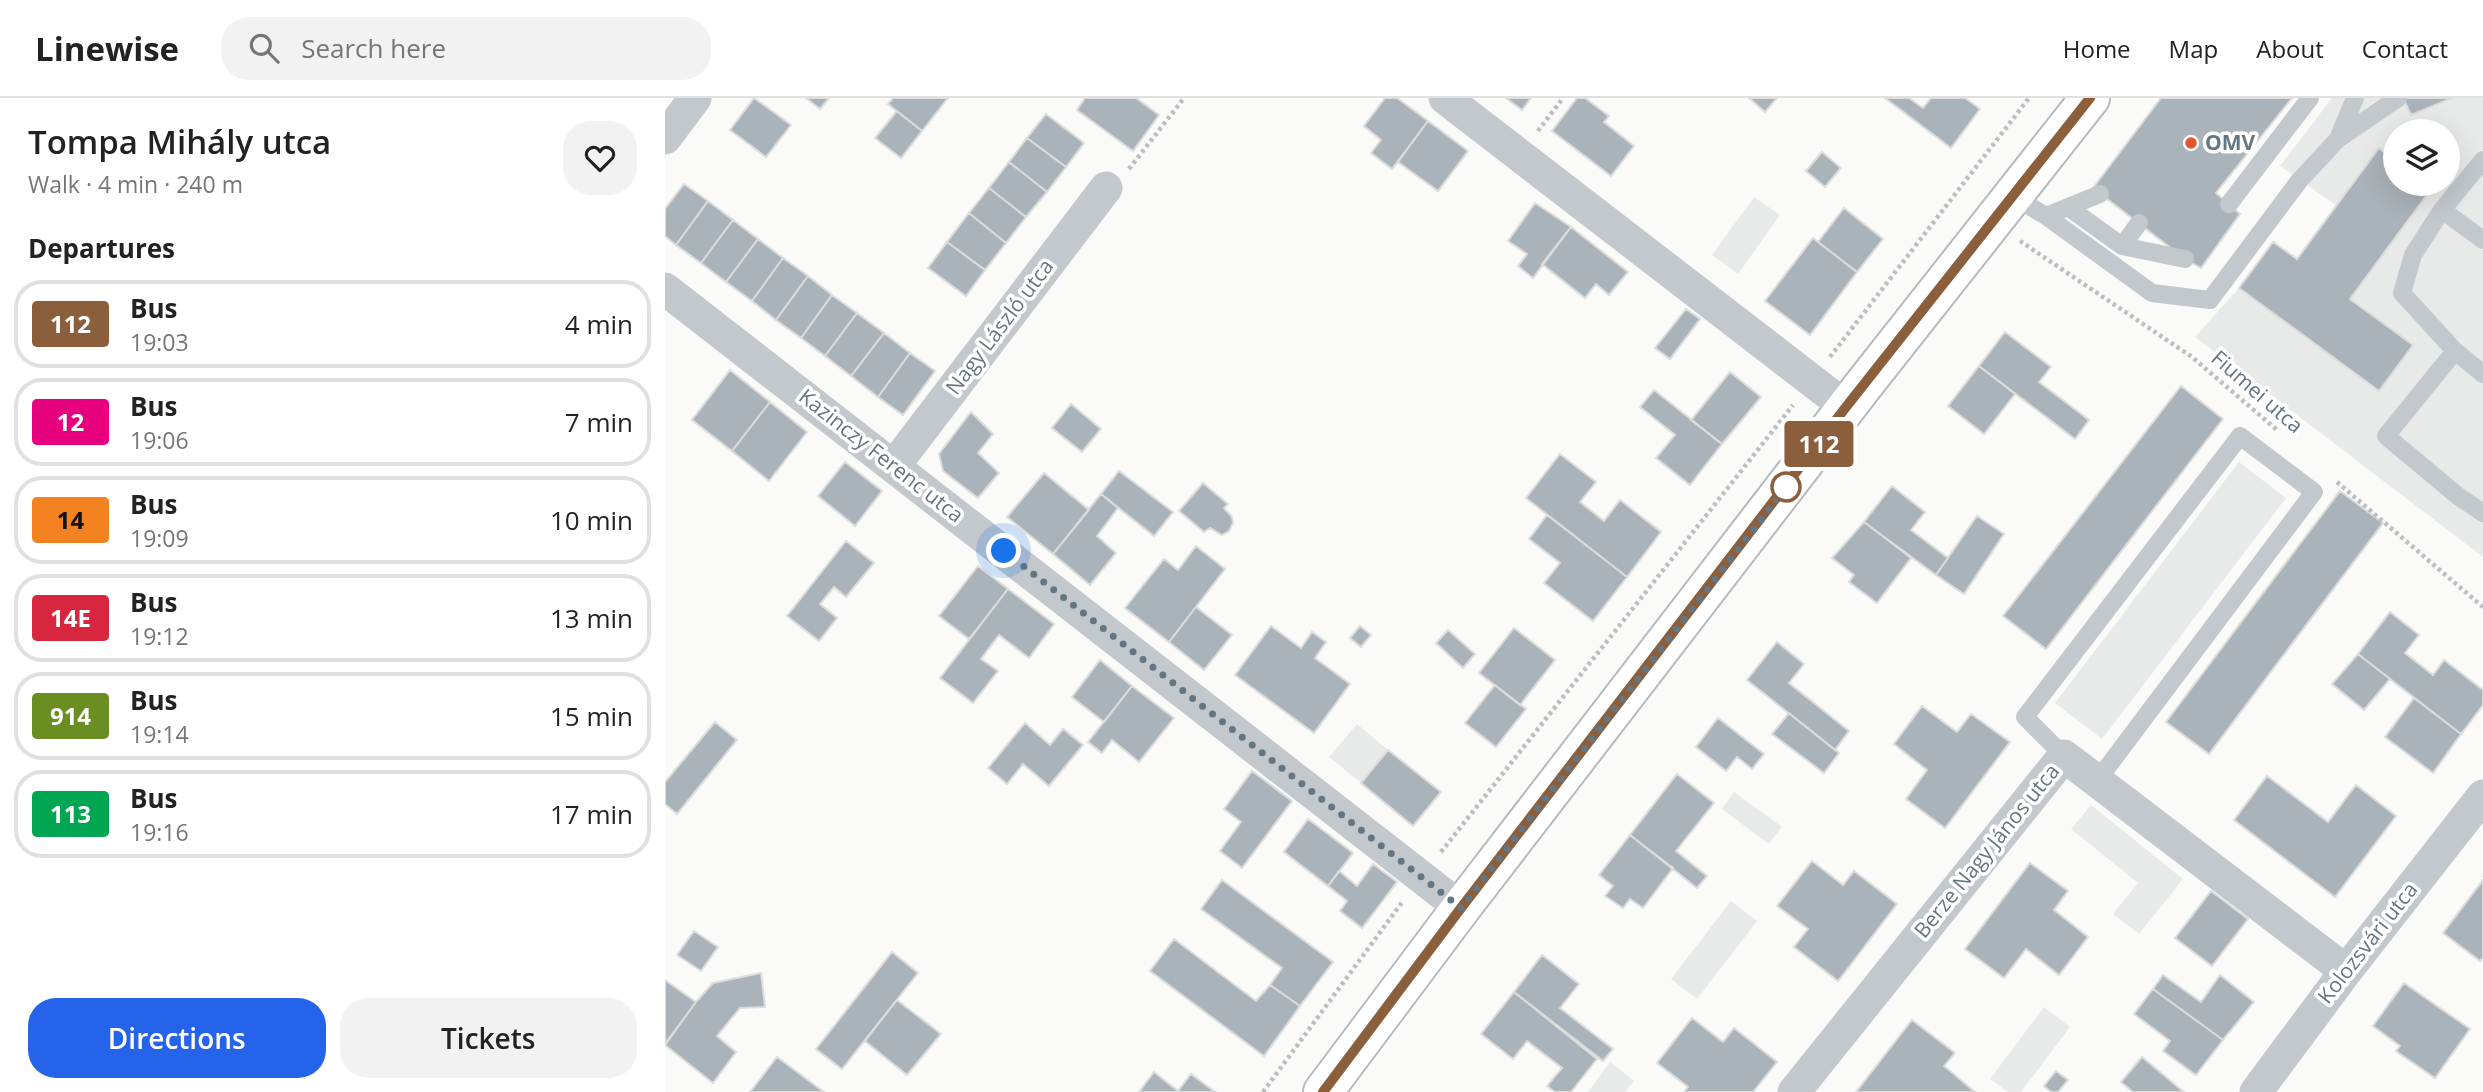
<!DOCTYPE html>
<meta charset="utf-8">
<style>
body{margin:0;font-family:"Open Sans",sans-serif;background:#f2f2f2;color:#222;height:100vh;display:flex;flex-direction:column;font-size:26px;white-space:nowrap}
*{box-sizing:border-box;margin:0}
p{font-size:23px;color:#767676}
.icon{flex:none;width:38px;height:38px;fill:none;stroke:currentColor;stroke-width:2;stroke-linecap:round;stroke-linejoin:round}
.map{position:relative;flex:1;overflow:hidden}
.sheet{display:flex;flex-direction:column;background:#fff;width:665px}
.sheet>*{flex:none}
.badge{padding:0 14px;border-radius:5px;font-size:24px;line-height:46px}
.fabs{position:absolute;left:1718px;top:21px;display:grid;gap:14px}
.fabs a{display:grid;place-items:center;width:77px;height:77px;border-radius:50%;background:#fff;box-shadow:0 7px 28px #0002;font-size:35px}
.you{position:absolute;width:35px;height:35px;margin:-18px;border:5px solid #fff;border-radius:50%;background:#1a73e8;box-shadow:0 0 0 10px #1a73e833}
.map>.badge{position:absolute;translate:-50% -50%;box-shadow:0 0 0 4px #fff}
h2{padding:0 28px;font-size:26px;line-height:63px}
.round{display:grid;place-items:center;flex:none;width:74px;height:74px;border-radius:28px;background:#f2f2f2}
.summary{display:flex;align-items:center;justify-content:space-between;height:119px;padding:0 28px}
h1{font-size:33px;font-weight:600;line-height:52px}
.action{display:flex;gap:14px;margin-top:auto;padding:14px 28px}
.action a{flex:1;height:80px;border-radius:28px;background:#2563eb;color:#fff;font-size:28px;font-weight:600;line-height:80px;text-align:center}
.action a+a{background:#f2f2f2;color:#222}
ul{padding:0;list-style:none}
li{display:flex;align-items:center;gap:21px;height:88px;margin:0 14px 10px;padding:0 14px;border:4px solid #e0e0e0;border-radius:28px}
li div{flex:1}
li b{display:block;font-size:26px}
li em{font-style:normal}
li .badge{min-width:77px;font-weight:700;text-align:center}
header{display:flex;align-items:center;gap:42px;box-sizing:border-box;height:98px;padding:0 35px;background:#fff;border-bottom:2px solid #e0e0e0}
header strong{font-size:33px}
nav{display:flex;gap:38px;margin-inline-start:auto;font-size:24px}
.search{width:490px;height:63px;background:#f2f2f2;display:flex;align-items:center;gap:18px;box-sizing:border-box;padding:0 24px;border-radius:28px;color:#767676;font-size:26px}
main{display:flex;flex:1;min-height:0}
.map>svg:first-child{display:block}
.built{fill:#e8e9e9;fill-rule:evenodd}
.building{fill:#aab3b9;stroke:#dcdcda;stroke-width:2}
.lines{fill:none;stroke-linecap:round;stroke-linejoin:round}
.primary-casing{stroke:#b5babe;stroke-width:42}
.path{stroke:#bbbfc2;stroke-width:4.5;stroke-dasharray:3.5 3.5;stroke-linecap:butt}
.service{stroke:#c3c8cc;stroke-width:18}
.minor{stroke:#c3c8cc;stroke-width:33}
.primary{stroke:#fff;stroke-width:38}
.line-casing{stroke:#fff;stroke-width:16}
.line{stroke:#8b5e3c;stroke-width:10}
.walk{stroke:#657683;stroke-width:7;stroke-dasharray:0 12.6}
.poi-dot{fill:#e4572e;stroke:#fff;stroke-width:2.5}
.stop-dot{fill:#fff;stroke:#8b5e3c;stroke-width:3.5}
.labels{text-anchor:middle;stroke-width:7;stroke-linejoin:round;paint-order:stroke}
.poi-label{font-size:21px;font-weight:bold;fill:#657683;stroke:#fff;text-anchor:start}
.street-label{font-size:21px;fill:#657683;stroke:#fff}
</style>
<header>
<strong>Linewise</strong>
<div class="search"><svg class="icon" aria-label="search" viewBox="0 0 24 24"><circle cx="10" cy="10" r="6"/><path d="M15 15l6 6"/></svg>Search here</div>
<nav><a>Home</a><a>Map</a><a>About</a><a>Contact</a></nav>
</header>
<main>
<section class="sheet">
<div class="summary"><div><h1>Tompa Mihály utca</h1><p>Walk · 4 min · 240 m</p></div><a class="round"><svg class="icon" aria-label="heart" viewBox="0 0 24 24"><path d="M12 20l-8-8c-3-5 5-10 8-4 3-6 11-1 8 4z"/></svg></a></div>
<h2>Departures</h2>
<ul>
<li><span class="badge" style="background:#8b5e3c;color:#fff">112</span><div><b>Bus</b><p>19:03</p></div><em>4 min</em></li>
<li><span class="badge" style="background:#e6007e;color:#fff">12</span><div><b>Bus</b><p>19:06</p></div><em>7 min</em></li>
<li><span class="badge" style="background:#f58220;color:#111">14</span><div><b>Bus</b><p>19:09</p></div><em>10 min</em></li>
<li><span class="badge" style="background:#d7263d;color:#fff">14E</span><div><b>Bus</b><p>19:12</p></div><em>13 min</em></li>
<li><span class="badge" style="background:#6b8e23;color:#fff">914</span><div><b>Bus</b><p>19:14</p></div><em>15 min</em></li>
<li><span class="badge" style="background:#00a651;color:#fff">113</span><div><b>Bus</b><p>19:16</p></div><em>17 min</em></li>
</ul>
<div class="action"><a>Directions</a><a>Tickets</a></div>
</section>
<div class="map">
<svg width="1818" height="994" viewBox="0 0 1818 994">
<rect width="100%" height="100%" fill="#fafaf8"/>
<!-- built -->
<path class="built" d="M1667,0H1818V459L1530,239L1574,190L1608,144L1632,161L1672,108L1615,68ZM1731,33H1783V86H1731Z
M1089,99L1115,117L1073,176L1047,157Z
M1574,364L1621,400L1437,641L1390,605Z
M692,626L723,652L696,685L664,659Z
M1069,694L1117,729L1104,746L1057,711Z
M1426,707L1518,781L1474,836L1448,816L1473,785L1406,731Z
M1066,803L1092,823L1032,901L1006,881Z
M1379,909L1405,929L1356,994H1343L1325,981Z
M945,964L969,983L960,994H923Z"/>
<!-- building -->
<path class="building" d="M89,0L126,27L101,59L65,32Z
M141,0H164L155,11Z
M228,0H283L257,33L223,6Z
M420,0H471L494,17L468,53L412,12Z
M720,0H732L763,23L727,71L706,55L716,42L699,28Z
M841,0H866L857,12Z
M912,0H920L944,18L939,24L969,48L946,78L887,33Z
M1084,0H1112L1100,14Z
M1220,0H1244L1258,10L1266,0H1300L1315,11L1286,50Z
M1496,0H1627L1551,95L1575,116L1536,170L1520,161L1428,90Z
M1738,0H1787L1746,17Z
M232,13L257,33L236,60L210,40Z
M381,16L419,45L401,69L362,40Z
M763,23L803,53L773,93L733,64Z
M362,40L401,69L382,94L344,64Z
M1714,50L1731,63V86H1762L1767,90L1685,201L1748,247L1714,293L1574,190L1608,144L1632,161Z
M1157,54L1176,70L1160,89L1141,73Z
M344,64L382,94L361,119L324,90Z
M19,86L43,103L11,147L0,138V111Z
M324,90L361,119L341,145L304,115Z
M43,103L68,122L36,165L11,147Z
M870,105L906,129L868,180L853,168L862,156L843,143Z
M1179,110L1218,141L1192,174L1153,144Z
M304,115L341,145L320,172L282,144Z
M68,122L93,141L61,184L36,165Z
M906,129L963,174L944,197L931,186L920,200L877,166Z
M1148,140L1192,174L1145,237L1100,203Z
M93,141L118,160L87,203L61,184Z
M282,144L320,172L301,198L263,170Z
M118,160L143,178L111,222L87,203Z
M143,178L167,197L136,240L111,222Z
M167,197L192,215L160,258L136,240Z
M1021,211L1035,221L1005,261L990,250Z
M192,215L219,235L186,278L160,258Z
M1340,234L1386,269L1374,284L1424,322L1410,341L1314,268Z
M219,235L245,255L213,299L186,278Z
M245,255L270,273L238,317L213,299Z
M1314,268L1350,296L1319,336L1283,308Z
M65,272L105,304L67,353L27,322Z
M1065,274L1096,299L1057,346L1026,322Z
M1516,288L1558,321L1381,551L1338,518Z
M989,292L1057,346L1025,387L991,360L1010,337L975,309Z
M105,304L142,334L104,383L67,353Z
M406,306L436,331L417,354L387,330Z
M306,314L328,336L313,355L334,375L313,400L278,373L274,356Z
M895,356L931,384L915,404L939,423L955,402L996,434L962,479L861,400Z
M180,364L217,393L190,428L153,398Z
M454,373L508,414L489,438L436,396Z
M379,375L424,412L388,456L342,419Z
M538,385L563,406L559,410L567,419L568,425L564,433L557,437L545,430L539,434L514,413Z
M1227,388L1260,414L1246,432L1283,460L1271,477L1199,424Z
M1675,393L1718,425L1544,656L1501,624Z
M436,396L453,410L432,438L451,455L425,487L388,456Z
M882,417L962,479L928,523L879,485L895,465L864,441Z
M1312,418L1339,436L1299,496L1271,477Z
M1199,424L1246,460L1212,505L1184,484L1189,477L1167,460Z
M181,443L209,465L181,499L169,489L155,506L172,520L154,543L122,518Z
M531,448L560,471L504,544L460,510L499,461L513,472Z
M313,468L343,491L304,541L274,518Z
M343,491L389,526L364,560L334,537L316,561L333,573L308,605L275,580Z
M531,509L567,537L539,572L504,544Z
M1725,514L1754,537L1740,555L1768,577L1779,562L1818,592V607L1796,636L1693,556Z
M606,528L636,550L647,534L661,544L650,560L685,586L649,635L570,577Z
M695,528L706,537L696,549L685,540Z
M849,530L890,562L855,607L814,575Z
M783,532L810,556L798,570L771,545Z
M1112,544L1139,566L1124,585L1184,633L1170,652L1082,582Z
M1693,556L1725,581L1699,612L1667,586Z
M435,562L467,588L439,624L407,599Z
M830,587L861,611L831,649L800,625Z
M467,588L509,620L474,664L447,642L437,655L423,644Z
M1749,600L1796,636L1768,675L1720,639Z
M1257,608L1292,634L1306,616L1345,644L1280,730L1241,701L1262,672L1229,646Z
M1124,615L1174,655L1159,675L1107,636Z
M1053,620L1099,656L1087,671L1072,659L1061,673L1031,649Z
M50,624L72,642L12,716L0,706V684Z
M360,625L385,647L398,631L418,647L384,688L358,666L342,686L323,670Z
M723,652L776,694L748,728L696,685Z
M587,673L627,703L577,770L555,753L576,724L559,711Z
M1012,676L1049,705L1011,753L1042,778L1032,790L965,737Z
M1602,678L1663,724L1691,687L1731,718L1670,799L1569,722Z
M643,721L688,755L663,788L619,754Z
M965,737L1008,770L978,810L965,801L958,810L940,798L948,788L934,777Z
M1147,763L1178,787L1189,773L1232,806L1173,883L1129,849L1143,831L1112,808Z
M1365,765L1403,793L1389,812L1423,839L1394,877L1361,851L1339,880L1300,851Z
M708,766L732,784L697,830L675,813L682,803L663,788L674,773L692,788Z
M557,782L668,864L635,908L605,887L617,870L536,811Z
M1818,782V859L1815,863L1778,835Z
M1546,793L1583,821L1547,868L1510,840Z
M29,833L53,849L36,873L12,857Z
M509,841L591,903L605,887L635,908L599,958L485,873Z
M227,854L253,875L177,971L151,951Z
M877,857L914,886L895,910L948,951L938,963L849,894Z
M96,875L100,909L75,910L52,938L71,954L48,985L0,947L31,904L48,885Z
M1498,877L1536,904L1555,877L1589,904L1558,942L1488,891Z
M0,882L31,904L0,946Z
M1739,885L1805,931L1770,980L1731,953L1735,948L1708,928Z
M1488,891L1558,942L1531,977L1498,953L1505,943L1469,916Z
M849,894L932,961L906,994H890L882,988L897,970L862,943L848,961L816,936Z
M232,902L276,936L242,977L200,943Z
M1027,920L1058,944L1069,930L1112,964L1088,994H1019L1023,989L992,965Z
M1247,922L1290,955L1279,968L1310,994H1191Z
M112,959L159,994H85Z
M1477,959L1519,994H1468L1456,984Z
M1391,973L1403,982L1393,994H1386L1379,988Z
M489,974L513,993L526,976L550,994H474Z"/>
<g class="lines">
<!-- primary casing -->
<g class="primary-casing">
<path id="primary" d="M658,994L796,810L1197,289L1425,0"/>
</g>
<!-- path -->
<path class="path" d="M873,33L898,0
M464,71L519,0
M1355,143L1527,259L1612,332
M1165,259L1364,0
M1672,384L1818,509
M776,754L1128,307
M598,994L738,803"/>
<!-- service -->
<path class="service" d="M1673,41L1690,0
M1818,62L1777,112L1748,157L1737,195L1790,253L1818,276
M1349,99L1381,118L1435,96
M1564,106L1645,0
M1403,109L1457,148L1520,161
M1777,112L1818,142
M1381,118L1487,195L1545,202L1634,83L1673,41L1733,0
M1457,148L1474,125
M1790,253L1721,338L1793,398L1818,415
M1399,658L1360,619L1575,338L1649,394L1432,683"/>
<!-- minor -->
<path class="minor" d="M780,0L1181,309
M0,40L30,0
M0,191L796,810
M229,368L441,90
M1129,994L1399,658L1681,873
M1591,994L1681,873L1818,698"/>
<!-- primary -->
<use href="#primary" class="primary"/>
</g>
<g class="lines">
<!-- line casing -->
<g class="line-casing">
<path id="line" d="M658,994L796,810L1181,309L1425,0"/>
</g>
<!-- line -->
<use href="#line" class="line"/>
<!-- walk -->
<path class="walk" d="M339,453L796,810L1126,383L1121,389"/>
</g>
<!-- markers -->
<circle class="poi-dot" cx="1526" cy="45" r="7"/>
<circle class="stop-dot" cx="1121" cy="389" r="14"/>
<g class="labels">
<!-- poi labels -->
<g class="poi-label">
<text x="1540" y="52">OMV</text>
</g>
<!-- street labels -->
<g class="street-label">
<text transform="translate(335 229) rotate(-53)" y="7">Nagy László utca</text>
<text transform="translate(1592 294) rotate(41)" y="7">Fiumei utca</text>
<text transform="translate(216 358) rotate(38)" y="7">Kazinczy Ferenc utca</text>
<text transform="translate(1322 753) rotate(-51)" y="7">Berze Nagy János utca</text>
<text transform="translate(1703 845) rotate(-52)" y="7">Kolozsvári utca</text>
</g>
</g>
</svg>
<div class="fabs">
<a><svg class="icon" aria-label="layers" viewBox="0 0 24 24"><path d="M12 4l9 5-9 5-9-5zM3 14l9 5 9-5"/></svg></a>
</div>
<div class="you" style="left:339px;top:453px"></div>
<b class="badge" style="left:1154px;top:346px;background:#8b5e3c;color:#fff">112</b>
</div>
</main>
